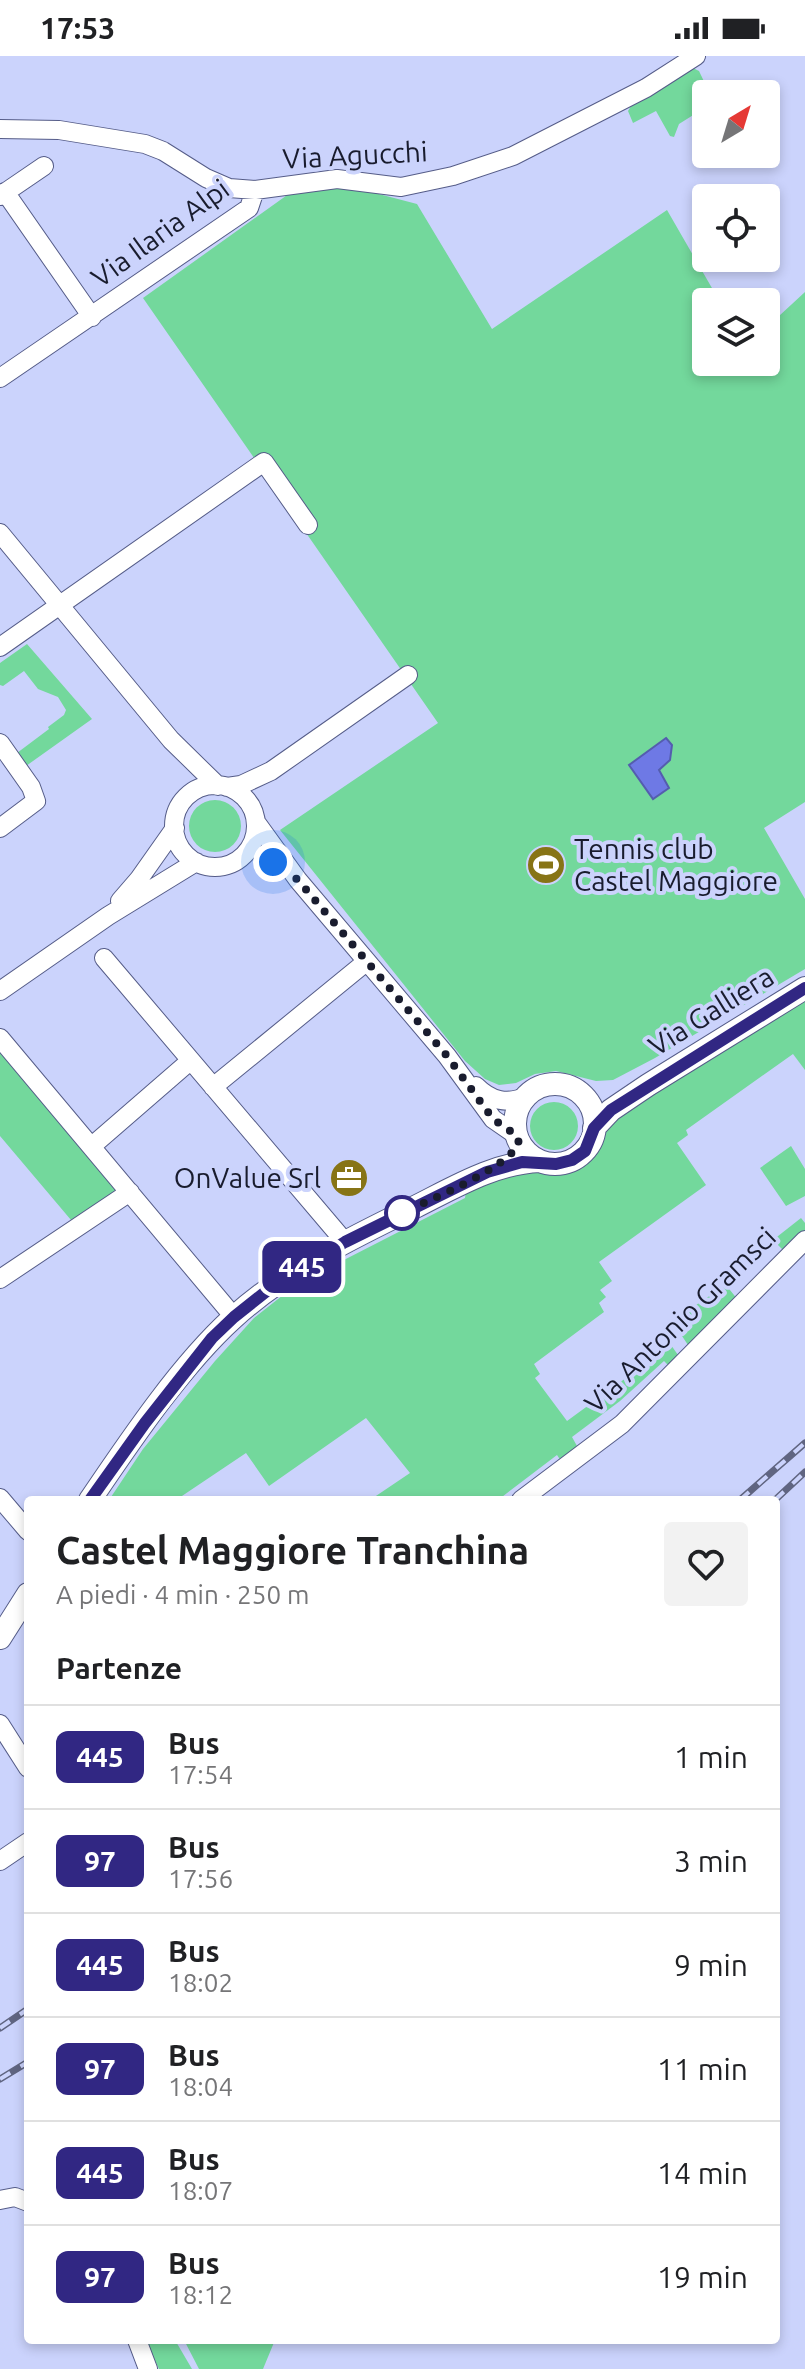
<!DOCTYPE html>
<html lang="it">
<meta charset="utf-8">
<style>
body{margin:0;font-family:Ubuntu,sans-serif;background:#f2f2f2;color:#202124;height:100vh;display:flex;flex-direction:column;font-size:30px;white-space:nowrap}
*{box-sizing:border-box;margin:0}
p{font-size:26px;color:#757577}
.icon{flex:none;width:44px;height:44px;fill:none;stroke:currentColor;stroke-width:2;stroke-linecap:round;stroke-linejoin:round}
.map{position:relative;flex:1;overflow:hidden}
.drawer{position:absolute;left:24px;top:1440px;width:756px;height:848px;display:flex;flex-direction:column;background:#fff;border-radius:8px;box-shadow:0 4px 12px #0003}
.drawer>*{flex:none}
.badge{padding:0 16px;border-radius:12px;font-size:28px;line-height:52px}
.needle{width:52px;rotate:38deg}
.controls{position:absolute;left:692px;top:24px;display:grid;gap:16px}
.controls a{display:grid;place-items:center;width:88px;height:88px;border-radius:8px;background:#fff;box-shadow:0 4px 12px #0003;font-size:40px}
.you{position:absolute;width:40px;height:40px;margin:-20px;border:6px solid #fff;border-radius:50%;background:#1a73e8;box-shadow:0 0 0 12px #1a73e833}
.map>.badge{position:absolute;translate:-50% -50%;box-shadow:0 0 0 4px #fff}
h2{padding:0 32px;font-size:30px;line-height:72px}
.round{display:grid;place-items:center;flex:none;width:84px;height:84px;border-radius:8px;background:#f2f2f2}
.overview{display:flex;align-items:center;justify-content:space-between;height:136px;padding:0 32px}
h1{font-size:38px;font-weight:700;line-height:60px}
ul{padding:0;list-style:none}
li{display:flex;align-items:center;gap:24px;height:104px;padding:0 32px;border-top:2px solid #e0e0e0}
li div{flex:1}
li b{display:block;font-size:30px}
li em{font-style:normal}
li .badge{min-width:88px;font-weight:700;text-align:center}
.status{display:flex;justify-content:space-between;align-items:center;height:56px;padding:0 40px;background:#fff;direction:ltr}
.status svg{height:22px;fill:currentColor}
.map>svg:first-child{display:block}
.green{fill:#73d89c}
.water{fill:#6e79e5;stroke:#545dae;stroke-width:2}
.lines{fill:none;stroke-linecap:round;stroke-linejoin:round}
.minor-casing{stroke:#555c88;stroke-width:20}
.major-casing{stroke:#555c88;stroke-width:24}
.minor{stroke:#fff;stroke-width:18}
.major{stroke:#fff;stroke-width:22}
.rail-casing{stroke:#606581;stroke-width:7}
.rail{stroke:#cbd3fc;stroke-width:4;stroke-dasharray:12;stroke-linecap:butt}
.line-casing{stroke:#fff;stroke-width:18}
.line{stroke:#312783;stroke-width:12}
.walk{stroke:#191c2e;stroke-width:8;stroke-dasharray:0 14.4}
.stop-dot{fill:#fff;stroke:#312783;stroke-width:4}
.labels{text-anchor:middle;stroke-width:8;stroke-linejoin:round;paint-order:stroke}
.street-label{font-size:28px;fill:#191c2e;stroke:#cbd3fc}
.poi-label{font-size:28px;fill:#191c2e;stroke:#cbd3fc;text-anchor:start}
</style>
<div class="status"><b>17:53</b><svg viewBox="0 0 49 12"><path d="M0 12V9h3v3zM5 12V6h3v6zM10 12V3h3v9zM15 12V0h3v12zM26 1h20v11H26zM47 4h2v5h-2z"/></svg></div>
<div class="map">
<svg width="805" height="2313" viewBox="0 0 805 2313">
<rect width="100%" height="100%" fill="#cbd3fc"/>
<!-- green -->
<path class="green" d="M693,12L699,15L710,38H706V51L679,68L674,81L670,80L656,55L633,67L628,55L631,50Z
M321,130L352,131L417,148L492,273L667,154L720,246H706V306H766V272L805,236V746L764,772L805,843V913L655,1002L613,1024L596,1025L556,1015L535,1018L516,1027L499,1029L485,1023L465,1005L280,774L438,667L143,242L290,137Z
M27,588L92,663L26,710L17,697L49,673L48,671L64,659L66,654L58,641L38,633L24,615L3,630L0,629V607Z
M189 770a26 26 0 1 1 52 0a26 26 0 1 1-52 0Z
M805,943V1014L793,998L686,1074L688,1079L677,1087L706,1129L599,1206L612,1225L600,1234L606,1241L599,1247L604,1256L534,1308L540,1318L535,1322L567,1365L671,1289L678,1299L676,1307L671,1312L664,1305L620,1345L572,1381L577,1390L561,1405L557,1399L498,1444H370L410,1417L366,1362L269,1430L246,1397L176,1444H109L143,1393L215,1305L254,1262L297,1228L465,1142L466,1135L522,1113L553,1119L571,1114L592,1098L607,1067Z
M0,996L118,1134L71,1164L0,1080Z
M530 1070a24 24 0 1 1 48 0a24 24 0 1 1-48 0Z
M791,1090L805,1113V1140L786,1150L760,1112Z
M801,1162L805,1167V1178L786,1197L773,1184Z
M726,1229L738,1244L690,1292L672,1265Z
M145,2284H175L192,2313H159Z
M184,2284H275L263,2313H199Z"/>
<!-- water -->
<path class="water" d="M666,682L672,689L670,704L659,714L669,732L653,743L629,709Z"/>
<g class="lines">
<!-- minor casing -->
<g class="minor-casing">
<path id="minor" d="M0,73L59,74L145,88L163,95L206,122L229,132L255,134L337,123L401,131L453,120L513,100L646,32L696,0
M5,136L92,261
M0,140L44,110
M0,322L249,152L255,134
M0,477L171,684L218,730
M0,591L264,406L308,469
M0,687L31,731L36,745L0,772
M174 770a41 41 0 1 1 82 0a41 41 0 1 1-82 0Z
M227,731L241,729L271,715L408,619
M256,766L298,824L447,1000L493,1063L516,1079
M120,845L139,823L175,772
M104,902L345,1186
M0,935L108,860L196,806
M0,982L234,1261
M476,1030C491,1045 507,1049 527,1040
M213,1031L366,906
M92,1090L190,1005
M0,1223L130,1136
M0,1442L28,1475
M521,1444L622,1368L805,1184
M0,1668L28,1712
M0,1805L28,1786
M0,2144L15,2141L28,2146
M137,2284L148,2313"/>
</g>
<!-- major casing -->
<g class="major-casing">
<path id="major" d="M515 1068a40 40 0 1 1 80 0a40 40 0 1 1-80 0Z
M594,1072L611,1054L648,1029L805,932
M90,1444C130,1385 181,1309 233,1262C286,1214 351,1182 415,1151C455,1131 494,1107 540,1105
M0,1582L28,1538"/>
</g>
<!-- minor -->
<use href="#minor" class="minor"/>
<!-- major -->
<use href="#major" class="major"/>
<!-- rail casing -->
<g class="rail-casing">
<path id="rail" d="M740,1444L805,1387
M775,1444L805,1416
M0,1972L28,1953
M0,2023L28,2006"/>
</g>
<!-- rail -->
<use href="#rail" class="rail"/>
</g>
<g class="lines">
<!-- line casing -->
<g class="line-casing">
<path id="line" d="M90,1444L145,1367L212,1282L234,1261L273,1230L345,1186L487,1116L522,1106L556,1108L572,1104L585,1095L594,1072L611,1054L805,932"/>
</g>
<!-- line -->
<use href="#line" class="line"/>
<!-- walk -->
<path class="walk" d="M273,806L298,824L447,1000L493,1063L516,1079L519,1087C507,1113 429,1144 402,1157"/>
</g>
<!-- icons -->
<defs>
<g id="stadium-disc" transform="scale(2)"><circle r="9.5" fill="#877416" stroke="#cbd3fc"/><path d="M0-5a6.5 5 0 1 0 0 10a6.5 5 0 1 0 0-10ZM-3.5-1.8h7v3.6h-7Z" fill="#fff"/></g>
<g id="office-disc" transform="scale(2)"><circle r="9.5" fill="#877416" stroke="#cbd3fc"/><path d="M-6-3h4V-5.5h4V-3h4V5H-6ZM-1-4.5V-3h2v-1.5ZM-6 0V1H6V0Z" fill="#fff"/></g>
</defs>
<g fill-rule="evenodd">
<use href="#stadium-disc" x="546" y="809"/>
<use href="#office-disc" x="349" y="1122"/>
</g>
<!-- markers -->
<circle class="stop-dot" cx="402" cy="1157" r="16"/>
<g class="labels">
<!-- street labels -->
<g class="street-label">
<text transform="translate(355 99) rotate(-3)" y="10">Via Agucchi</text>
<text transform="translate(160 177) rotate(-36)" y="10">Via Ilaria Alpi</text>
<text transform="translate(711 955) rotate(-32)" y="10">Via Galliera</text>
<text transform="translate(680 1264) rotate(-44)" y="10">Via Antonio Gramsci</text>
</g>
<!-- poi labels -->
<g class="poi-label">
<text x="574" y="803">Tennis club<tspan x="574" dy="32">Castel Maggiore</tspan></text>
<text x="321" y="1132" text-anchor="end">OnValue Srl</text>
</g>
</g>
</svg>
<div class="controls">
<a><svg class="needle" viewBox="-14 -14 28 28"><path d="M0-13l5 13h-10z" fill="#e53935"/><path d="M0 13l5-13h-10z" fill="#757577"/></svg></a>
<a><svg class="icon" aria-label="locate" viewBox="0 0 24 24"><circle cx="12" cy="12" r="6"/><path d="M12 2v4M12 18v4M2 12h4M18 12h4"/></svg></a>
<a><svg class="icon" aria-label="layers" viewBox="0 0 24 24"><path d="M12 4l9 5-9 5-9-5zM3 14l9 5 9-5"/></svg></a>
</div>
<div class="you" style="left:273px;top:806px"></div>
<b class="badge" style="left:302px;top:1211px;background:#312783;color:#fff">445</b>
<section class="drawer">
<div class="overview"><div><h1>Castel Maggiore Tranchina</h1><p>A piedi · 4 min · 250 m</p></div><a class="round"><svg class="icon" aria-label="heart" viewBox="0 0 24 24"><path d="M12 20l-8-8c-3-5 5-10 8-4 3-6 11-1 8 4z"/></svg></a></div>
<h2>Partenze</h2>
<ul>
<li><span class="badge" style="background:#312783;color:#fff">445</span><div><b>Bus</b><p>17:54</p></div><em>1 min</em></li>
<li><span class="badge" style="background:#312783;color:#fff">97</span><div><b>Bus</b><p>17:56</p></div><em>3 min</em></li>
<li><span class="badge" style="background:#312783;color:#fff">445</span><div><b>Bus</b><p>18:02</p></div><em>9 min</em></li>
<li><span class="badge" style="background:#312783;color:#fff">97</span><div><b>Bus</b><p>18:04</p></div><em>11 min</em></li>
<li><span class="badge" style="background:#312783;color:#fff">445</span><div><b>Bus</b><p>18:07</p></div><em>14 min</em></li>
<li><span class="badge" style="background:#312783;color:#fff">97</span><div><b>Bus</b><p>18:12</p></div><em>19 min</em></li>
</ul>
</section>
</div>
